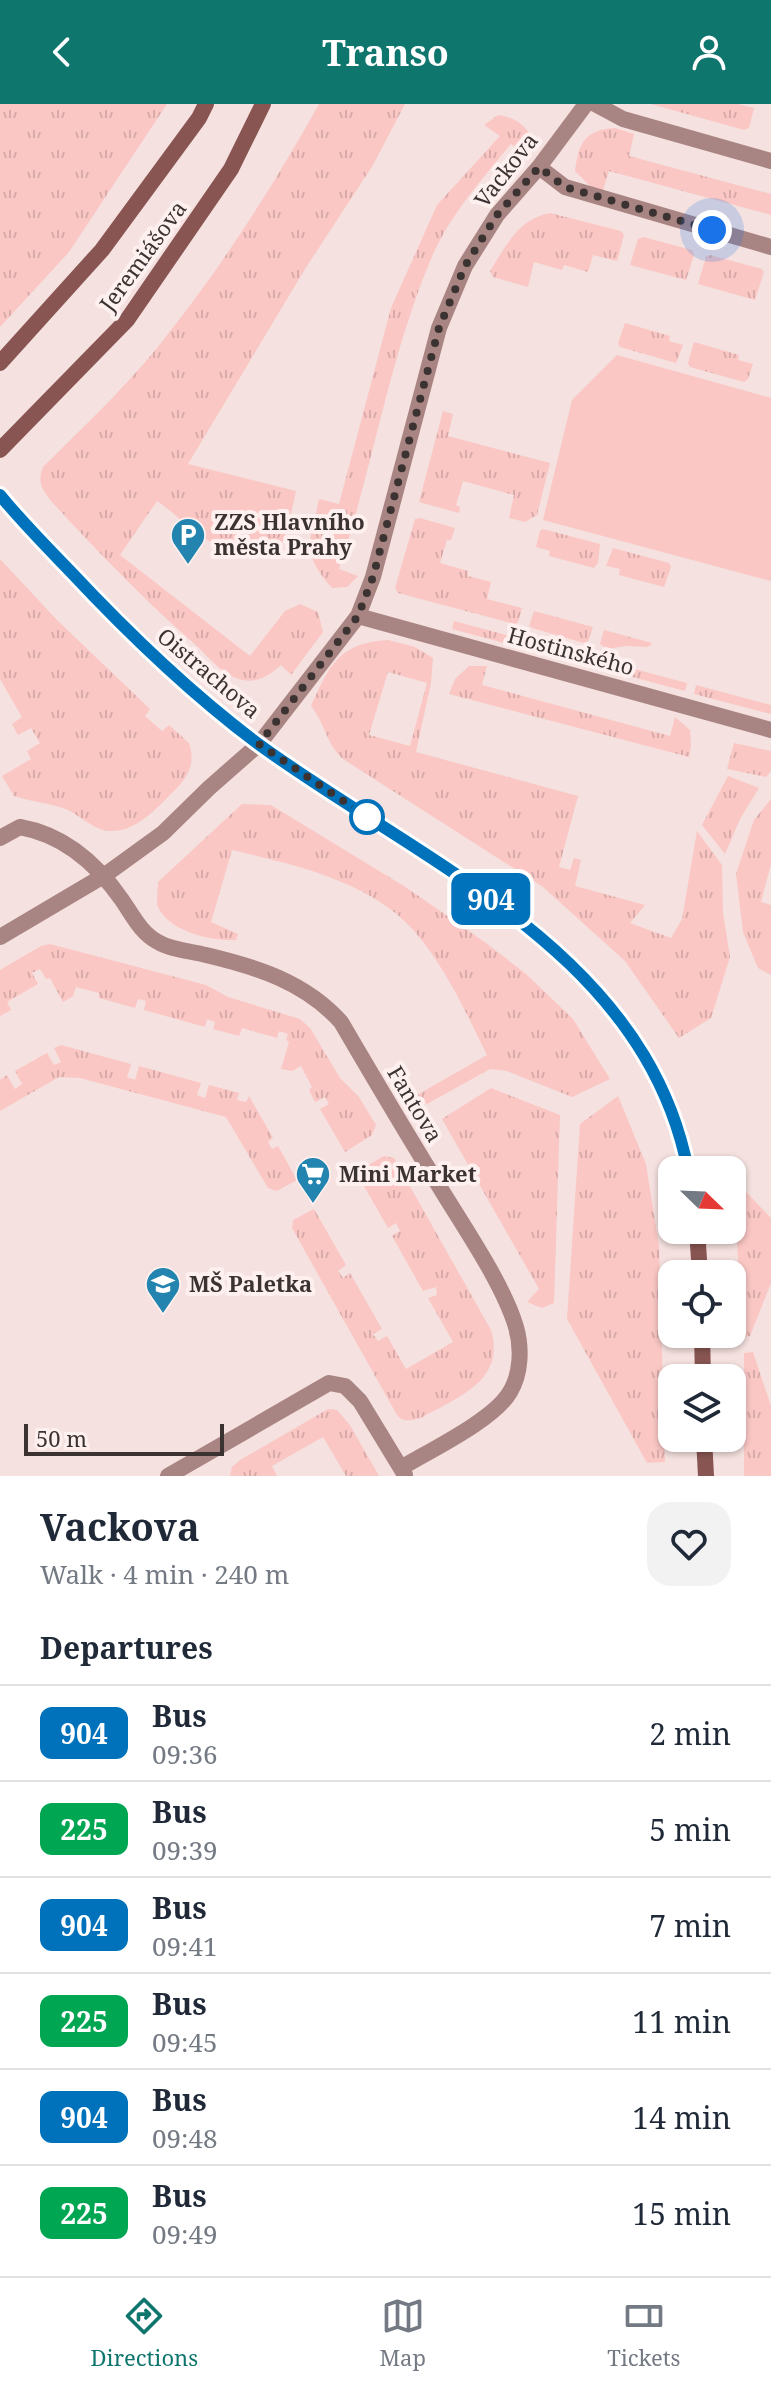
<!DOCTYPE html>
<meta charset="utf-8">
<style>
body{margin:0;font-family:"Noto Serif",serif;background:#f2f2f3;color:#1f2937;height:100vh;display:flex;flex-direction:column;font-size:30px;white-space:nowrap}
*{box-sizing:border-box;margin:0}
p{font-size:26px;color:#747a83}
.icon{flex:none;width:44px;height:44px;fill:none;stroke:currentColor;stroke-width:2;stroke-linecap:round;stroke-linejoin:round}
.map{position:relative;height:1372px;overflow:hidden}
.sheet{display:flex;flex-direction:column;background:#fff;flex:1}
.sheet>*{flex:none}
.badge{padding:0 16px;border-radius:12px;font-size:28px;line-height:52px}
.needle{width:52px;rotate:113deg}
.fabs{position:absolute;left:658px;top:1052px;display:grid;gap:16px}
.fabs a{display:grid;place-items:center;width:88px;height:88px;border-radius:16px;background:#fff;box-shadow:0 2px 6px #0004;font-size:40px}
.scale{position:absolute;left:24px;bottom:20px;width:200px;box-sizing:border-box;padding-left:8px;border:4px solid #3b3332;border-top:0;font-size:22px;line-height:28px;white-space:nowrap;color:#3b3332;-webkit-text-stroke:6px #fdf0ef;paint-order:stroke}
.you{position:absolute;width:40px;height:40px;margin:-20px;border:6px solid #fff;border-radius:50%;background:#1a73e8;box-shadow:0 0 0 12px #1a73e833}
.map>.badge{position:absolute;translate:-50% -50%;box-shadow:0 0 0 4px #fff}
h2{padding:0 40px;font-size:30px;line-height:72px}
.round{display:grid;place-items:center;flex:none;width:84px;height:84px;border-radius:24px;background:#f2f2f3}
.overview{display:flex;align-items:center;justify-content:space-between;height:136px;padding:0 40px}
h1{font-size:38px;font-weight:700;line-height:60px}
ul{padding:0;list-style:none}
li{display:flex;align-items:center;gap:24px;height:96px;padding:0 40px;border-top:2px solid #e0e1e3}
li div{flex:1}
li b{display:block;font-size:30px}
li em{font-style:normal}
li .badge{min-width:88px;font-weight:700;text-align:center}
header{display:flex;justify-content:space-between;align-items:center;height:104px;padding:0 40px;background:#0f766e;color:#fff;font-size:36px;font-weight:700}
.menu{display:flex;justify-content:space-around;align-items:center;height:112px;border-top:2px solid #e0e1e3;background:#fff;font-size:22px;color:#747a83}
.menu a{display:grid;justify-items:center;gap:4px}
.menu .on{color:#0f766e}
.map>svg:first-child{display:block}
.grass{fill:url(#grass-tufts);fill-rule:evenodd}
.green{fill:#fac7c4}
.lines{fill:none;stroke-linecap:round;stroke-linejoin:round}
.street{stroke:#a88482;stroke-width:16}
.secondary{stroke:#885552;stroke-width:16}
.line-casing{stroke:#fff;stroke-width:18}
.line{stroke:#0072bc;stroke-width:12}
.walk{stroke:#3b3332;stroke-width:8;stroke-dasharray:0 14.4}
.stop-dot{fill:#fff;stroke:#0072bc;stroke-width:4}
.labels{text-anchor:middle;stroke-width:8;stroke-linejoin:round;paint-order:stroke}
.street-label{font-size:22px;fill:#3b3332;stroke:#fdf0ef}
.poi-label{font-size:22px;font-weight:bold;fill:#3b3332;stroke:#fdf0ef;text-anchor:start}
</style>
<header><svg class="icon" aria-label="back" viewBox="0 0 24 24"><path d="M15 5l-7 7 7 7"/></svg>Transo<svg class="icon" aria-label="person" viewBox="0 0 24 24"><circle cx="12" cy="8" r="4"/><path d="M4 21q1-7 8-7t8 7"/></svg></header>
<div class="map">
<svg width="771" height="1372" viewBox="0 0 771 1372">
<defs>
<pattern id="grass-tufts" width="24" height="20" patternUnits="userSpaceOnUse" patternTransform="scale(2)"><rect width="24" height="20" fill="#fac7c4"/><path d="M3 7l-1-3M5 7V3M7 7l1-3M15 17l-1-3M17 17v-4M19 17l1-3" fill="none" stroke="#d7aba9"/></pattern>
</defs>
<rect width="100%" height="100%" fill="#f5e1df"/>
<!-- grass -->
<path class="grass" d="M0,0H167L69,148L0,223Z
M319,0H405L373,61L305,165L188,360L296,387L288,424L281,441C266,449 235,449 219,442C201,435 175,409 157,397L120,451L250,552L285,507L300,500L318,508L323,528L291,571L281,561C270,571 258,579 243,576C225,573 211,556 199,544C146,498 98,448 51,397C42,385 37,378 43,363C82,324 123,286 157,244C219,167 271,86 319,0Z
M651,0H738L754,4L749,24L744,26Z
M498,11C516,14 524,20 533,35L528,51L511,40C482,75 449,112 431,155C389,254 373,363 339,465L358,472L347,483L332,484C300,448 310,439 319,395L339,400L391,204L437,101L500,32L484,21Z
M615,24L634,30L629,52L771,90V111L609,67L603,86L591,83L575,67C579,39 584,26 615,24Z
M550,109L621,127L624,131L617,157L593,151L588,168L564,161L562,166L534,158L528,183L493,173L490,167C506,142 518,115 550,109Z
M643,133L692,146L694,151L686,176L630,161L638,135Z
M710,151L762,165L764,168L755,196L698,180L706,153Z
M625,219L670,232L669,237L683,241L676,259L620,243L618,239Z
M694,238L739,251L738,256L753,260L748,275L744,278L690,263L688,259Z
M443,307L453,310L448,332L550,359L537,411L525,418L509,414L514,391L463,377L456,401L460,403L459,409L419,398Z
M420,414L455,424L451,436H447L440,459L468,467V472L491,478L487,495L522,504L518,518L515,520L398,489L395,484L415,415Z
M543,425L600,440L598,459L594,464L549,452L550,447L536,443L540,427Z
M613,444L669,459L671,463L664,483L619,471L620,465L606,462Z
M0,455L57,516L150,605L145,612L162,627L169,621L189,639C196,661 188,673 173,688C154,707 129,735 100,725C88,720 79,712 68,706C52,699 31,698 14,692L2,672L31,655L27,647L40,639L31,624L18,631L12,620L22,613L0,575Z
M534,507L593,523L588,537L584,539L532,524L529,522Z
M454,517L687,579L685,587L452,525Z
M604,526L652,539L648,543L625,542L608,545L600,540Z
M388,536L415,543L433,554L431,579L416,648L578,692L559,763L570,766L574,754L581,756L575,782L645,801L630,819L671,834L682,815L697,727L722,761L723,809L730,853L711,914L679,934L625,857L543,783L343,655C326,640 325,619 311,602C330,560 339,539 388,536ZM388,568L427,579L410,642L369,631Z
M469,562H487L482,581L670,632L675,613L690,626L691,641L689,653L449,590L455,575Z
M696,581L771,601V610L694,590Z
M734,639L771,647V667L766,673L727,665Z
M728,672L759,684L740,715L725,750L702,721Z
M771,695V760L761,798L771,801V871L758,864L743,828L736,770L754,716Z
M242,700L271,701L407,784L486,839L526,870L573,915L610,975L572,993L507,967L490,965L427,1000L417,991L487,951C466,909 446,864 415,828C371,777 295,761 232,746L211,818L238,830L236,836C211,837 170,828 158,803C156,796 158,785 158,778Z
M50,840L206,881L228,893L300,915L310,924L340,974L359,993L376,1021L372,1031L345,1048L320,1005L329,1000L325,993L315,998L309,986L312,983L301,962L292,967L281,965L289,938L286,936L288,930L279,927L277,934L242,924L239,932L213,925L215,918L207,915L205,923L144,906L146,897L138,895L135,904L99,894V889L76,883L73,892L63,898L50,874L46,875L40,865L32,869L38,880L7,898L11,906L0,912V866L41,842Z
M61,941L131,960L127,973L135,976L139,962L201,979L197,991L205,994L209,981L239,989L237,996L246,998L249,992L273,1034L268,1038L272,1045L278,1042L297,1076L277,1087L268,1084L226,1013L80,974L59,973L0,1007V976L7,971L15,985L22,980L15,967L47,949L54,961L61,958L54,944Z
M491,984L560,1011L554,1199L542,1204L527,1198L539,1185L442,1015Z
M618,992L646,1060L659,1142L665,1358L647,1359L567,1215L580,1020Z
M384,1052L394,1054L491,1226C506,1277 458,1293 421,1314C413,1316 403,1319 397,1311L292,1124L293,1116L314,1105L346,1161L338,1167L343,1174L350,1169L382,1225L373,1230L378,1237L387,1232L406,1265L453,1238L428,1194L437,1191L436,1183L423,1187L392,1132L400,1127L396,1119L388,1124L356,1068Z
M733,1074L771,1114V1179L750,1232L743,1233Z
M753,1248L771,1302V1372H744V1249Z
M328,1305L337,1306L350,1321L379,1372H346L323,1333L272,1362L277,1372H230L232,1363L240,1356Z"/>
<!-- green -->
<path class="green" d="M617,251L771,294V477L543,416L572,296Z"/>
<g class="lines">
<!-- street -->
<path class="street" d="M595,0L623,15L771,57
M539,63L565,83L771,143
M358,512L771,626
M0,734L20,723C65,731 97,760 122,796C133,812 141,829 158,838C171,846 191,847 206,851C257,863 305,878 341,918C376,978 411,1037 447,1095C470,1132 504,1183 516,1223C522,1244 521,1270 510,1288C494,1316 429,1347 401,1364
M0,833L105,771L163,729L209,684L259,640L358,512L373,473L439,224L465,162L497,111L539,63L586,0
M168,1372L329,1279L345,1282L360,1297L405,1371"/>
<!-- secondary -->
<path class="secondary" d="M0,259L102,146L199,14L206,0
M0,346L127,216L231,65L263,0
M0,391C23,419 49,445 74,471C132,531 191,589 257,639C418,758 646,846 688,1066
M697,1126L700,1170
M702,1230L703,1274
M704,1334L706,1372"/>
</g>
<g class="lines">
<!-- line casing -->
<g class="line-casing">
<path id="line" d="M0,391C22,418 46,442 70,467C128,529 189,588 257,639C419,758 645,846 688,1066"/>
</g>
<!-- line -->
<use href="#line" class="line"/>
<!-- walk -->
<path class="walk" d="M367,713L259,640L358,512L373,473L439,224L465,162L497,111L539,63L565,83L712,126"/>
</g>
<!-- icons -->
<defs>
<g id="parking-pin" transform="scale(1.8)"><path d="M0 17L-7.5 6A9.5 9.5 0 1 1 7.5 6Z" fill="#2284af" stroke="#fdf0ef"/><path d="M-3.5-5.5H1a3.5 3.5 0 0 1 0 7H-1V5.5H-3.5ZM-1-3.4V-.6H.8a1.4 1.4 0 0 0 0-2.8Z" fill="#fff"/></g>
<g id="supermarket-pin" transform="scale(1.8)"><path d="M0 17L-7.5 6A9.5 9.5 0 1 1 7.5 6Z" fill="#2284af" stroke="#fdf0ef"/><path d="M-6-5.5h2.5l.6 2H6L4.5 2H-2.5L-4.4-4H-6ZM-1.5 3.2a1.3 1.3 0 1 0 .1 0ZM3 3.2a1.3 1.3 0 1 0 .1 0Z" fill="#fff"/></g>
<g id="school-pin" transform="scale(1.8)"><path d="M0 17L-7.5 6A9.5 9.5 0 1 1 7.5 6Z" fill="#2284af" stroke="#fdf0ef"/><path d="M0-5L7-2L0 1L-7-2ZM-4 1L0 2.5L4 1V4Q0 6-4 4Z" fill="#fff"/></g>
</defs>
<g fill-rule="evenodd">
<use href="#parking-pin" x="188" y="431"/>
<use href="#supermarket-pin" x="313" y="1070"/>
<use href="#school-pin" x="163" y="1180"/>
</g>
<!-- markers -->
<circle class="stop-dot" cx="367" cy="713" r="16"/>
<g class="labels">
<!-- street labels -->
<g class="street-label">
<text transform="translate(506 66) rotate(-52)" y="8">Vackova</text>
<text transform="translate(143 152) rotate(-54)" y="8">Jeremiášova</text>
<text transform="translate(571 547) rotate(15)" y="8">Hostinského</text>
<text transform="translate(209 569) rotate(40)" y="8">Oistrachova</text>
<text transform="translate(415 1000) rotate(59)" y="8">Fantova</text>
</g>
<!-- poi labels -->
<g class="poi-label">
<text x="214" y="426">ZZS Hlavního<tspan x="214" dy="25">města Prahy</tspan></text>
<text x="339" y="1078">Mini Market</text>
<text x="189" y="1188">MŠ Paletka</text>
</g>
</g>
</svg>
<div class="fabs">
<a><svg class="needle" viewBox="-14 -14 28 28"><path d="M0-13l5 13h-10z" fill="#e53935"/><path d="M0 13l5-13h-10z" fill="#747a83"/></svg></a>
<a><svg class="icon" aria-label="locate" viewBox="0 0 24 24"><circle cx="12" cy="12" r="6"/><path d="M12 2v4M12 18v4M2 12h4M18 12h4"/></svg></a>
<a><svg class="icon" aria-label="layers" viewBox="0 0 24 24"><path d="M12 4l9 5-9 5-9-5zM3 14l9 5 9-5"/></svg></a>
</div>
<div class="scale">50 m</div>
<div class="you" style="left:712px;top:126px"></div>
<b class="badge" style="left:491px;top:795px;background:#0072bc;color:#fff">904</b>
</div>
<section class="sheet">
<div class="overview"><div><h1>Vackova</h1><p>Walk · 4 min · 240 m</p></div><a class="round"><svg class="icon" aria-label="heart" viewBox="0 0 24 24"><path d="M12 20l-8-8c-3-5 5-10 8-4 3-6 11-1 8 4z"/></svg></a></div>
<h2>Departures</h2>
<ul>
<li><span class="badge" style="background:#0072bc;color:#fff">904</span><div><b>Bus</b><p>09:36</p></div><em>2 min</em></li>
<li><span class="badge" style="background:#00a651;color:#fff">225</span><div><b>Bus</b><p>09:39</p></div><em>5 min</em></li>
<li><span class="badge" style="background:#0072bc;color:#fff">904</span><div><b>Bus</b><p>09:41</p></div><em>7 min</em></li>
<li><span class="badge" style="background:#00a651;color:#fff">225</span><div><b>Bus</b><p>09:45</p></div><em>11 min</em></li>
<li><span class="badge" style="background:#0072bc;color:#fff">904</span><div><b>Bus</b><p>09:48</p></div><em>14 min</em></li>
<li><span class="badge" style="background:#00a651;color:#fff">225</span><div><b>Bus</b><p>09:49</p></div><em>15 min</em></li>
</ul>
</section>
<nav class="menu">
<a class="on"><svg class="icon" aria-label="directions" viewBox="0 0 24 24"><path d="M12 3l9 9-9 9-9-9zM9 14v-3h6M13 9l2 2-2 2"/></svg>Directions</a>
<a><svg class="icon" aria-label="map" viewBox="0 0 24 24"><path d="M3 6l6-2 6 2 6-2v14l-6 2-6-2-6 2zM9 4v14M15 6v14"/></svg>Map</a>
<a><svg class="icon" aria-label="tickets" viewBox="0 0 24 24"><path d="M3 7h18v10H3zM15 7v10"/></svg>Tickets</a>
</nav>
